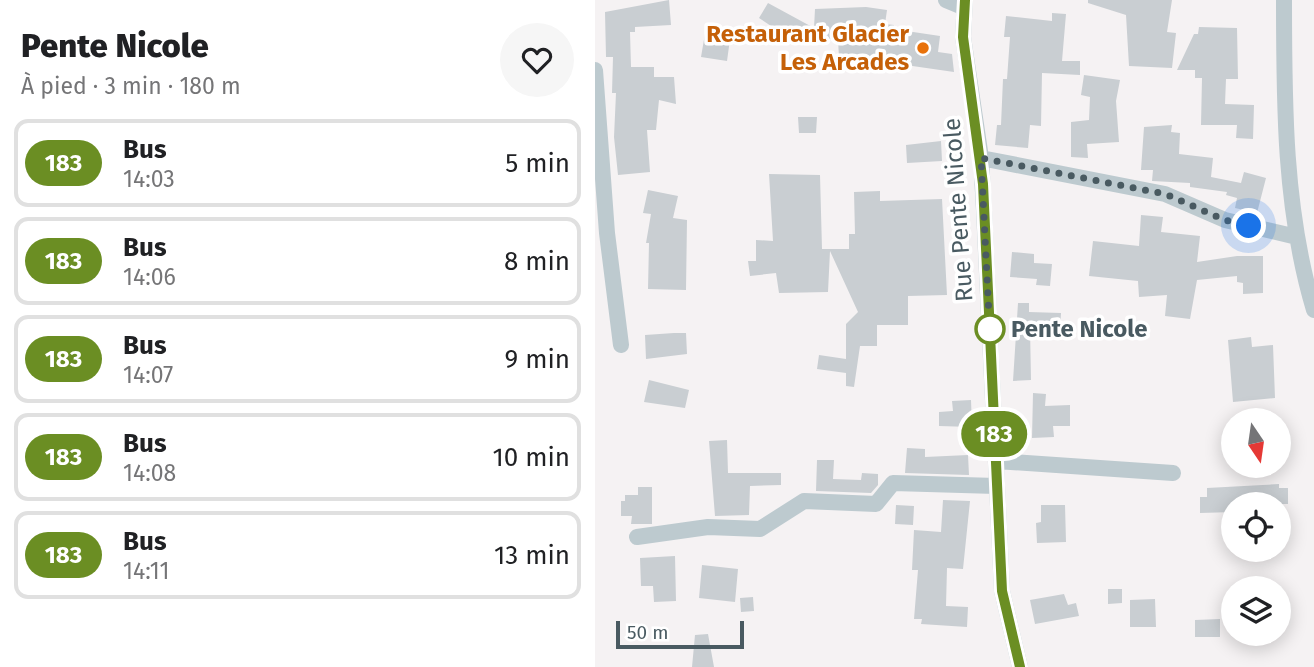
<!DOCTYPE html>
<html lang="fr">
<meta charset="utf-8">
<style>
body{margin:0;font-family:"Fira Sans",sans-serif;background:#f6f6f6;color:#202124;height:100vh;display:flex;flex-direction:column;font-size:26px;white-space:nowrap}
*{box-sizing:border-box;margin:0}
p{font-size:23px;color:#757577}
.icon{flex:none;width:38px;height:38px;fill:none;stroke:currentColor;stroke-width:2;stroke-linecap:round;stroke-linejoin:round}
.map{position:relative;flex:1;overflow:hidden}
.sheet{display:flex;flex-direction:column;background:#fff;width:595px}
.sheet>*{flex:none}
.badge{padding:0 14px;border-radius:23px;font-size:24px;line-height:46px}
.needle{width:46px;rotate:167deg}
.controls{position:absolute;left:626px;top:408px;display:grid;gap:14px}
.controls a{display:grid;place-items:center;width:70px;height:70px;border-radius:50%;background:#fff;box-shadow:0 4px 18px #0003;font-size:35px}
.scale{position:absolute;left:21px;bottom:18px;width:128px;box-sizing:border-box;padding-left:7px;border:4px solid #495a61;border-top:0;font-size:19px;line-height:24px;white-space:nowrap;color:#495a61;-webkit-text-stroke:5px #fff;paint-order:stroke}
.you{position:absolute;width:35px;height:35px;margin:-18px;border:5px solid #fff;border-radius:50%;background:#1a73e8;box-shadow:0 0 0 10px #1a73e833}
.map>.badge{position:absolute;translate:-50% -50%;box-shadow:0 0 0 4px #fff}
.round{display:grid;place-items:center;flex:none;width:74px;height:74px;border-radius:37px;background:#f6f6f6}
.headline{display:flex;align-items:center;justify-content:space-between;height:119px;padding:0 21px}
h1{font-size:33px;font-weight:800;line-height:52px}
ul{padding:0;list-style:none}
li{display:flex;align-items:center;gap:21px;height:88px;margin:0 14px 10px;padding:0 7px;border:4px solid #e0e0e0;border-radius:14px}
li div{flex:1}
li b{display:block;font-size:26px}
li em{font-style:normal}
li .badge{min-width:77px;font-weight:700;text-align:center}
main{display:flex;flex:1;min-height:0}
.map>svg:first-child{display:block}
.building{fill:#c9ced2}
.lines{fill:none;stroke-linecap:round;stroke-linejoin:round}
.minor{stroke:#bdcacf;stroke-width:16}
.line-casing{stroke:#fff;stroke-width:16}
.line{stroke:#6b8e23;stroke-width:10}
.walk{stroke:#495a61;stroke-width:7;stroke-dasharray:0 12.6}
.food-dot{fill:#e8710a;stroke:#fff;stroke-width:2.5}
.stop-dot{fill:#fff;stroke:#6b8e23;stroke-width:3.5}
.labels{text-anchor:middle;stroke-width:7;stroke-linejoin:round;paint-order:stroke}
.food-label{font-size:24px;font-weight:bold;fill:#c56008;stroke:#fff;text-anchor:end}
.street-label{font-size:24px;fill:#495a61;stroke:#fff}
.stop-label{font-size:24px;font-weight:bold;fill:#495a61;stroke:#fff;text-anchor:start}
</style>
<main>
<section class="sheet">
<div class="headline"><div><h1>Pente Nicole</h1><p>À pied · 3 min · 180 m</p></div><a class="round"><svg class="icon" aria-label="heart" viewBox="0 0 24 24"><path d="M12 20l-8-8c-3-5 5-10 8-4 3-6 11-1 8 4z"/></svg></a></div>
<ul>
<li><span class="badge" style="background:#6b8e23;color:#fff">183</span><div><b>Bus</b><p>14:03</p></div><em>5 min</em></li>
<li><span class="badge" style="background:#6b8e23;color:#fff">183</span><div><b>Bus</b><p>14:06</p></div><em>8 min</em></li>
<li><span class="badge" style="background:#6b8e23;color:#fff">183</span><div><b>Bus</b><p>14:07</p></div><em>9 min</em></li>
<li><span class="badge" style="background:#6b8e23;color:#fff">183</span><div><b>Bus</b><p>14:08</p></div><em>10 min</em></li>
<li><span class="badge" style="background:#6b8e23;color:#fff">183</span><div><b>Bus</b><p>14:11</p></div><em>13 min</em></li>
</ul>
</section>
<div class="map">
<svg width="719" height="667" viewBox="0 0 719 667">
<rect width="100%" height="100%" fill="#f5f2f3"/>
<!-- building -->
<path class="building" d="M74,0L76,25L40,27V32H35L36,67H59V77H79L81,104L64,100L61,130H52L55,172L23,175L19,137L21,93H17L18,57H11L10,12Z
M493,0H577L572,32L581,33L577,68L534,66L531,15L493,3Z
M173,3L219,28L220,9L271,7L292,10L290,24L299,25L298,29L345,36L343,52L357,54L359,72L262,58V60L244,58L243,39H223L222,44L197,40L164,18Z
M457,13L471,14L467,61H485V75L447,73L446,126L435,125L433,148L400,145L402,125H406L408,79H412L415,37H409L411,16L457,21Z
M604,27L642,28L643,79H631L630,104L659,105L658,139L641,138L642,125H606L607,78H600V70H582L599,34H603Z
M111,28L136,32L132,61L106,57Z
M489,75L525,80L521,101L524,142L492,144L493,158L476,157V122L494,120L495,97L486,95Z
M203,117H222L221,133H204Z
M577,125L576,132L585,133L584,154L618,158L616,177L646,183L649,172L671,178L662,213L640,208L642,198L631,195L632,192L595,187V183L557,181L558,170H546L549,127Z
M346,141L347,161L312,163L311,145Z
M174,174L225,175L227,249H254V234H260L259,192L285,191V201L347,199L352,295L313,296V325H282V346H265L259,387L251,386V373L222,369L224,355L251,359V324L263,312L235,251L233,292L184,293L181,273L155,276L153,261H161V240L178,241Z
M53,190L83,196L78,218L92,220L91,290L53,289L54,243H51L56,214L48,213Z
M546,215L568,217L566,232L605,236L602,262L642,256H668V293L648,294V283L642,282V276L602,280L595,319L570,316L572,295L544,297L543,281L494,276L498,241L544,246Z
M417,252L439,254V263L457,264L455,286L441,285L442,279L415,277Z
M423,303H434V312L466,313L465,329L435,328L436,380L418,381Z
M79,333H91L92,354L51,359L50,335Z
M656,337L657,347L678,345L680,398L638,402L633,340Z
M54,380L94,390L90,408L49,402Z
M438,393L451,394L450,406L475,405V426H458L459,437L437,438Z
M376,400L377,427L344,426V412L358,411L357,401Z
M132,440L133,473H186V485L155,486L154,515L120,516L114,441Z
M312,448L330,449V457L373,455L374,475L310,473Z
M222,460H239L238,479L266,480L267,473L283,474V485L276,493L221,491Z
M684,484V488H693V504H639V512L605,513V497H612V488Z
M43,487H57V524H36L37,516H26V501H30V495H43Z
M348,500L375,501L368,569L352,568L351,606L373,607L372,627L326,624L327,619H319L323,570H317L319,530L346,532Z
M301,505L319,506L318,525L300,524Z
M446,505H470L471,542L442,543L441,523L446,522Z
M80,556L81,601L59,602L58,586H46L45,558Z
M107,565L143,569L140,602L104,598Z
M513,589H527V603L513,604Z
M469,594L473,605L481,603L484,616L440,624L435,600Z
M158,597L159,611L146,612L145,598Z
M560,599L561,627H535V600Z
M625,619V637H600V620Z
M113,634L119,667H97L100,635Z"/>
<g class="lines">
<!-- minor -->
<path class="minor" d="M351,0L368,7
M370,0L368,37L386,158L389,210L407,591L425,667
M689,0C689,104 689,210 719,310
M0,70L12,233L26,345
M386,158L570,194L630,220L702,237
M401,461L578,473
M42,537L113,527L165,529L209,501L281,504L298,483L401,486"/>
</g>
<g class="lines">
<!-- line casing -->
<g class="line-casing">
<path id="line" d="M370,0L368,37L388,184L407,591L425,667"/>
</g>
<!-- line -->
<use href="#line" class="line"/>
<!-- walk -->
<path class="walk" d="M395,329V336L386,158L570,194L630,220L654,226"/>
</g>
<!-- markers -->
<circle class="food-dot" cx="328" cy="48" r="7"/>
<circle class="stop-dot" cx="395" cy="329" r="14"/>
<g class="labels">
<!-- food labels -->
<g class="food-label">
<text x="314" y="42">Restaurant Glacier<tspan x="314" dy="28">Les Arcades</tspan></text>
</g>
<!-- street labels -->
<g class="street-label">
<text transform="translate(363 210) rotate(-94)" y="8">Rue Pente Nicole</text>
</g>
<!-- stop labels -->
<g class="stop-label">
<text x="416" y="337">Pente Nicole</text>
</g>
</g>
</svg>
<div class="controls">
<a><svg class="needle" viewBox="-14 -14 28 28"><path d="M0-13l5 13h-10z" fill="#e53935"/><path d="M0 13l5-13h-10z" fill="#757577"/></svg></a>
<a><svg class="icon" aria-label="locate" viewBox="0 0 24 24"><circle cx="12" cy="12" r="6"/><path d="M12 2v4M12 18v4M2 12h4M18 12h4"/></svg></a>
<a><svg class="icon" aria-label="layers" viewBox="0 0 24 24"><path d="M12 4l9 5-9 5-9-5zM3 14l9 5 9-5"/></svg></a>
</div>
<div class="scale">50 m</div>
<div class="you" style="left:654px;top:226px"></div>
<b class="badge" style="left:399px;top:434px;background:#6b8e23;color:#fff">183</b>
</div>
</main>
